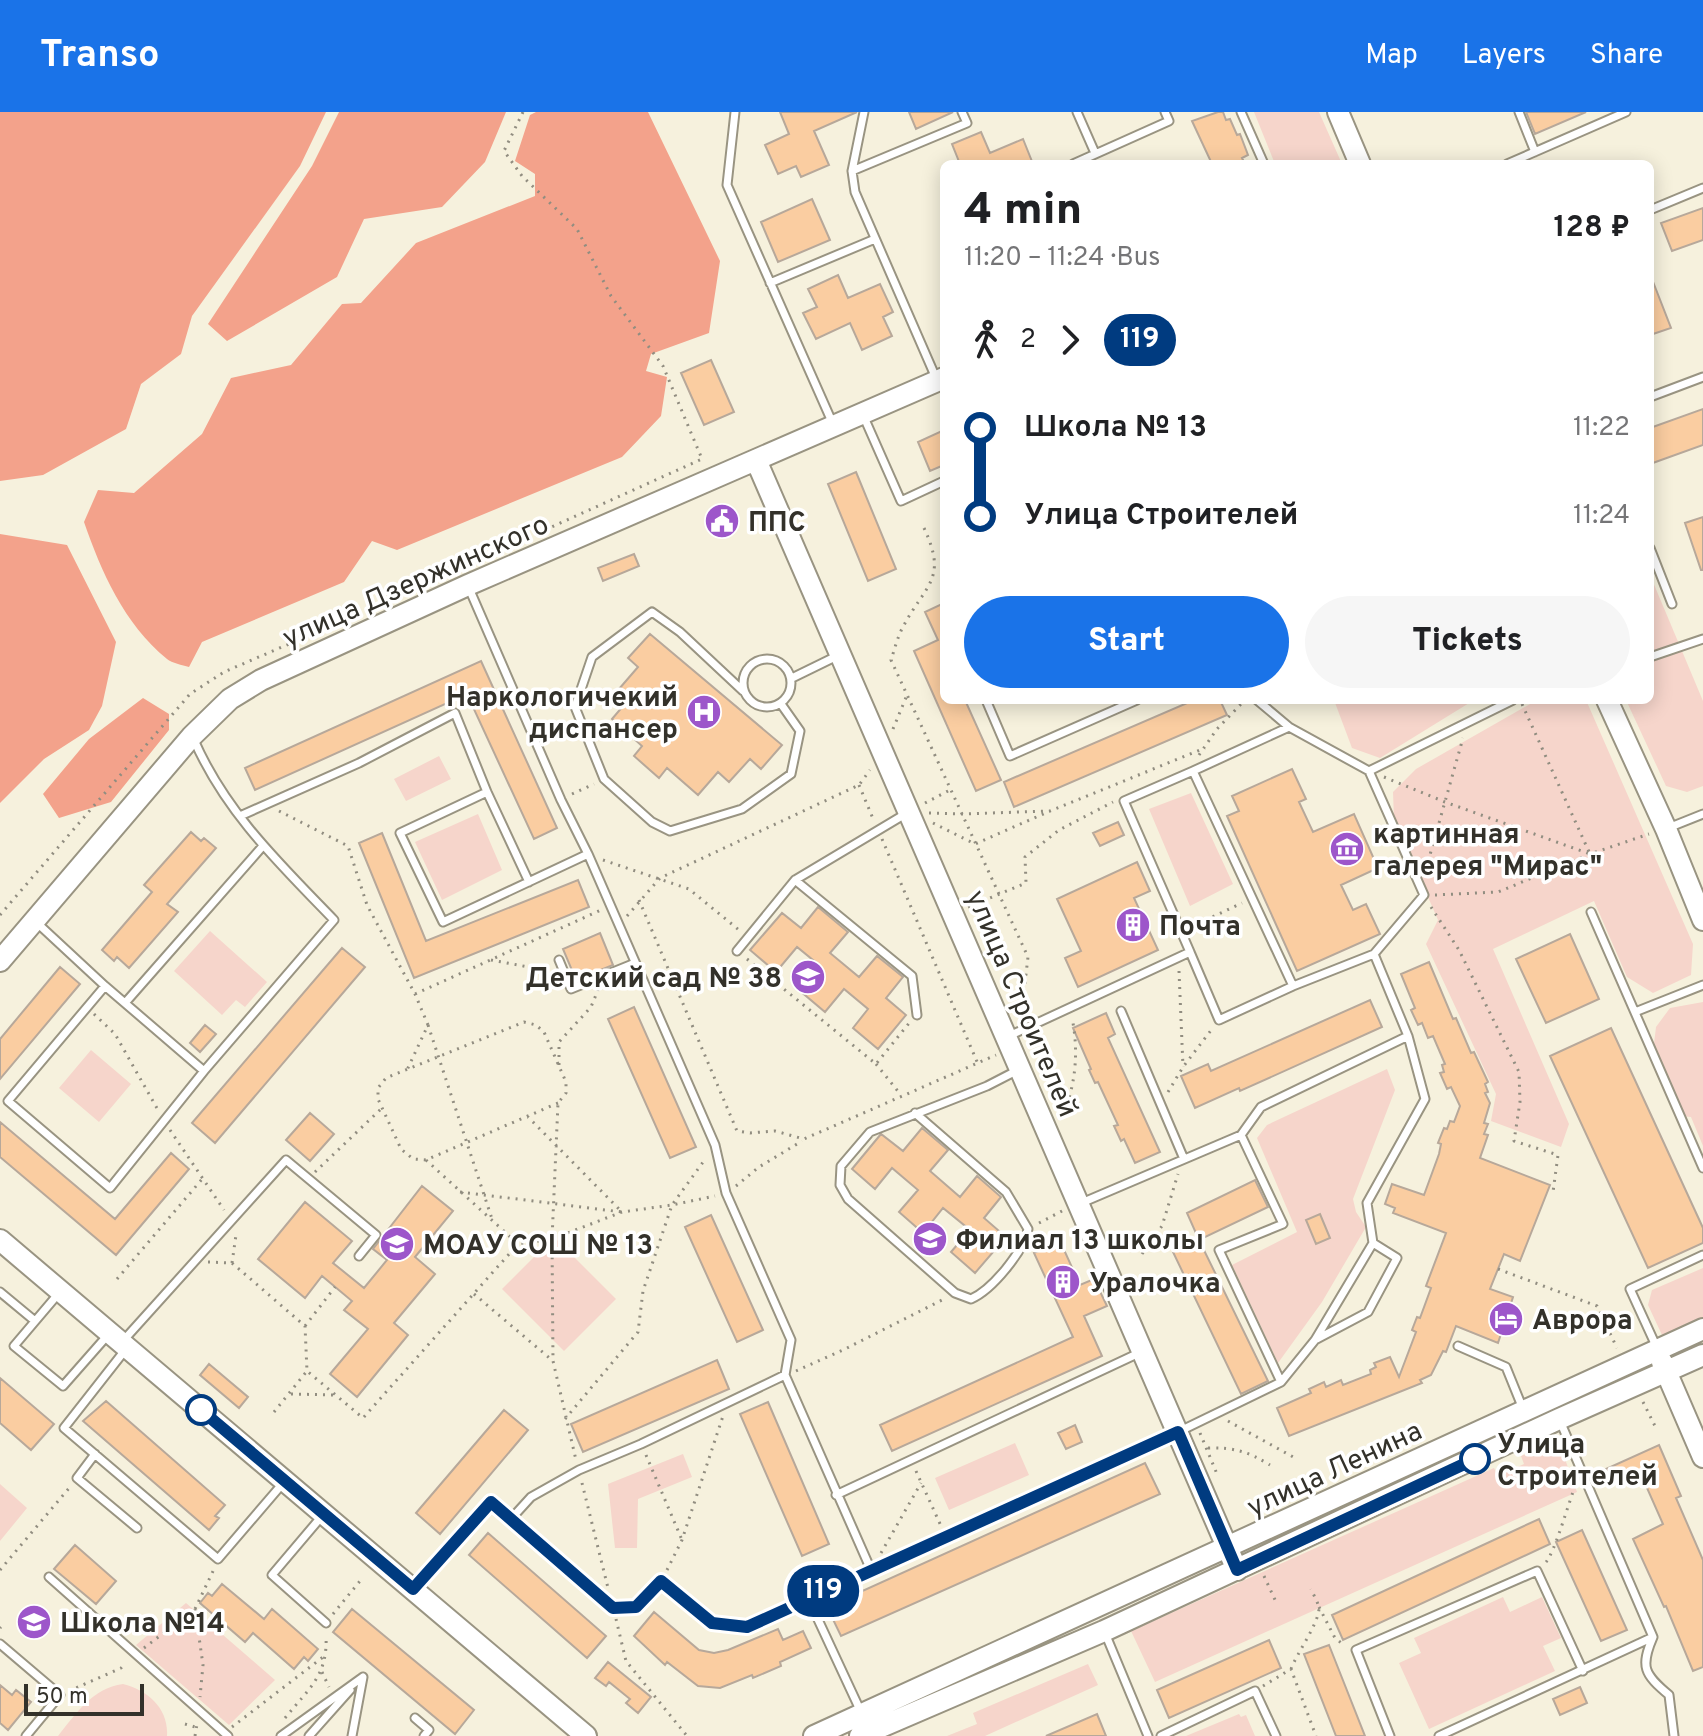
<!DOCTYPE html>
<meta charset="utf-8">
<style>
body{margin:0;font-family:Overpass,sans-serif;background:#f6f6f6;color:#202124;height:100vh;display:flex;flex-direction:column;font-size:30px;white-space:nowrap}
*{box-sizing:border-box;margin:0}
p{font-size:26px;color:#757577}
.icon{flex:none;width:44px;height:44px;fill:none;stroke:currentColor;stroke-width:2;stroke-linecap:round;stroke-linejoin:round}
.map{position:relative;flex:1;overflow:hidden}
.details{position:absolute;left:940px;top:48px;width:714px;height:544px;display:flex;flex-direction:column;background:#fff;border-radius:12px;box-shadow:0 4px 20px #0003}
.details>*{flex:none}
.badge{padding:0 16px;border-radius:26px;font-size:28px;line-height:52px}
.scale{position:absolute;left:24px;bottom:20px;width:120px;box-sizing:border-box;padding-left:8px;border:4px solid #33312a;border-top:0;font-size:22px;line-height:28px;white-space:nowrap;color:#33312a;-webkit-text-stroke:6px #fff;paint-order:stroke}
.map>.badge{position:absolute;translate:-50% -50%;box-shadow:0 0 0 4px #fff}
.legs{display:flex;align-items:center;gap:12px;height:88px;padding:0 24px;font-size:26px}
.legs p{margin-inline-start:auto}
.summary{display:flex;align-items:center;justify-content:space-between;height:136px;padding:0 24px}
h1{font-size:44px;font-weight:800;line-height:60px}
.cta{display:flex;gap:16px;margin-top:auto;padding:16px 24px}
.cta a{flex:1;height:92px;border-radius:48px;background:#1a73e8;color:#fff;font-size:32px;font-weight:800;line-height:92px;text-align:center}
.cta a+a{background:#f6f6f6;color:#202124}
ul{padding:0 24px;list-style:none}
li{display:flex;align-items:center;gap:28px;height:88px;font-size:30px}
li i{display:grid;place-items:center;width:12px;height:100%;margin:0 10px;background:currentColor}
li i::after{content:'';width:20px;height:20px;margin:-10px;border:6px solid;border-radius:50%;background:#fff}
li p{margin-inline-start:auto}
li:first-child i{background:linear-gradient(#0000 50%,currentColor 0)}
li:last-child i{background:linear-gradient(currentColor 50%,#0000 0)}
header{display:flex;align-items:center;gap:48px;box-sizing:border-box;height:112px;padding:0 40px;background:#1a73e8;color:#fff}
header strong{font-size:38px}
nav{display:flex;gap:44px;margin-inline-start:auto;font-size:28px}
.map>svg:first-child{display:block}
.green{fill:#f6d5cb}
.forest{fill:#f3a28b}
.building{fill:#facda1;stroke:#b7a89a;stroke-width:2}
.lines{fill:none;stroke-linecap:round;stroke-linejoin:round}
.lane-casing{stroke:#999482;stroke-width:11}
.secondary-casing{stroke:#999482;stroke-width:24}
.path{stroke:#918d80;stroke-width:3;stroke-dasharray:2 6;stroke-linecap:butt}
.lane{stroke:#fff;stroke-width:7}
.secondary{stroke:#fff;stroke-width:20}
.line-1-casing{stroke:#fff;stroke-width:18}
.line-1{stroke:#003b80;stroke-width:12}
.stop-1-dot{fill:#fff;stroke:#003b80;stroke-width:4}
.labels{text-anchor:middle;stroke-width:7;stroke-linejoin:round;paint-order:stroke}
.poi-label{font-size:28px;font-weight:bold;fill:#33312a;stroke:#fff;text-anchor:start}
.street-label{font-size:28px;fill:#33312a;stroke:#fff}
.stop-label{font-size:28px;font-weight:bold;fill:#33312a;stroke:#fff;text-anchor:start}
</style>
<header>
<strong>Transo</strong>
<nav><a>Map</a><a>Layers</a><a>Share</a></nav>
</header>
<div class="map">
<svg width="1703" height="1624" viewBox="0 0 1703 1624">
<rect width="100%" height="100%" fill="#f6f1dd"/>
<!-- green -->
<path class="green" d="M1254,0H1319L1342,52H1275Z
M1650,463L1703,589V674L1687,680L1666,674L1626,588H1650Z
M1334,588H1474L1380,646L1352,636Z
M1537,588H1586L1693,832L1691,863L1653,881L1627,865L1594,789L1493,837L1569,1012L1561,1035L1491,1009L1496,982L1426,832L1438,808L1394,707L1393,680L1416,657Z
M439,644L451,667L406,689L394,667Z
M1191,681L1233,772L1190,794L1149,697Z
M478,702L502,758L442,788L415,730Z
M210,819L267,870L245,895L236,888L222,903L174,859Z
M1703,890V1034L1691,1005L1681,1004L1653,940L1656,915L1670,896Z
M91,938L131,972L99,1010L59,976Z
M1387,957L1395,978L1353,1087L1356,1100L1366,1115L1322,1190L1278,1251L1232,1153L1297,1120L1257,1026L1267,1013Z
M554,1125L616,1187L564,1239L502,1177Z
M1703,1156V1207L1671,1224L1662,1223L1648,1193L1652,1178Z
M1558,1328L1577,1380L1155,1570L1131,1519L1494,1356L1498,1364L1524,1352L1521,1344Z
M1015,1331L1029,1363L949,1398L935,1366Z
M683,1342L692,1365L638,1387L637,1436H615L608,1372Z
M0,1372L27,1396L0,1429Z
M1503,1485L1510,1500L1542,1485L1561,1526L1543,1534L1555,1559L1429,1617L1399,1551L1421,1541L1414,1526Z
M186,1491L275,1568L229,1613L136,1533Z
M1088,1552L1098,1573L985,1624H947L977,1612L973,1601Z
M123,1572C148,1578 169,1597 167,1624H58C76,1602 92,1576 123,1572Z
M1239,1602L1241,1605L1246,1603L1255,1624H1186Z"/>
<!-- forest -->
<path class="forest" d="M0,0H326L300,54L192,204L181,242L141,272L126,317L43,363L0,369Z
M339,0H506L485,50L442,95L364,107L337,165L227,229L208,212L312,54Z
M536,0H648L720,149L709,221L651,242L646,259L667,265L661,304L622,345L397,438L372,429L344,470L202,530L189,555C182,553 172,551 167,547C124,512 101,459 84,410L98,378L134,381L202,322L231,266L291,253L342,192L361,191L416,131L535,84V62L515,49L530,3Z
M0,422L67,433L116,530L102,594L89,618L44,647L0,691Z
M143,586L169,602V618L111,690L59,706L43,682L89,627Z"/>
<!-- building -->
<path class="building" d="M780,0H857L814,19L829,53L801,65L796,54L778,62L765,33L789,22Z
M909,0H953L916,17Z
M1218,0H1223L1226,8L1230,7L1237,23L1240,22L1248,43L1242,46L1245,52H1212L1192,9Z
M1526,0H1586L1535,22Z
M981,20L990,41L1023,27L1033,52H960L952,32Z
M812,87L830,128L778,150L761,110Z
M1703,96V128L1672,139L1661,111Z
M1650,162L1671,216L1650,223Z
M838,163L848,186L880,172L893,200L883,205L892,224L862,238L850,211L816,227L803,201L817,195L808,177Z
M711,248L734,300L704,313L681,261Z
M1703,297V333L1650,352V316Z
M944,318V353L930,359L918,330Z
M856,360L896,457L868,469L828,372Z
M1703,405V458H1701L1685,411Z
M634,442L639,454L603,469L598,456Z
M944,491V540L942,535L944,541V588H965L1001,668L976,679L914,539L938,528L925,500Z
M650,522L782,633L761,657L750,647L729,670L718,660L698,683L667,656L659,666L634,644L642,634L612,607L630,586L619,577L638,555L628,546Z
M481,549L557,716L534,727L467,582L255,678L245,656Z
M1194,588H1220L1227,603L1014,695L1004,670Z
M1292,657L1306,687L1299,690L1313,720L1354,702L1378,756L1341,773L1353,798L1366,792L1380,822L1297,859L1227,704L1239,699L1232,684Z
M1118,710L1124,723L1100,734L1093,721Z
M191,720L201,729L204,726L216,736L167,792L178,800L129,856L117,845L114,849L102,838L152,780L144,773Z
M382,721L426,829L578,768L589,795L414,866L359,731Z
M1137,750L1150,779L1134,786L1158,838L1078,875L1065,846L1081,839L1057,787Z
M818,795L848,820L830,841L859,865L877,844L903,865L886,886L906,903L878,937L853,916L868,897L844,877L825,900L799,878L819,853L797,835L776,860L750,838L782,801L801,816Z
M600,821L613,853L576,868L563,837Z
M1570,822L1599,887L1546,911L1516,847Z
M342,836L365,855L215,1031L192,1011Z
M1429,850L1453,907L1456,906L1471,941L1474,940L1488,970L1485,972L1488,980L1485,981L1490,991L1484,1011L1488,1012L1484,1022L1488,1023L1480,1046L1550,1073L1520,1149L1504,1142L1490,1177L1513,1185L1498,1231L1456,1214L1446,1240L1443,1239L1431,1263L1420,1268L1422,1271L1289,1324L1277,1296L1311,1281L1309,1277L1324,1270L1326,1275L1341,1268L1343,1273L1371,1262L1370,1258L1376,1255L1374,1251L1390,1245L1399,1265L1416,1220L1412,1218L1417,1205L1420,1206L1431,1176L1426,1174L1446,1121L1393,1101L1395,1096L1385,1092L1392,1072L1424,1083L1439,1042L1441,1032L1438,1031L1444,1016L1447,1017L1450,1009L1454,1010L1460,994L1451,975L1447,977L1440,961L1444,960L1442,953L1445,952L1433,924L1428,926L1422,911L1418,913L1411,898L1415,896L1401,862Z
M60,855L80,872L0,967V927Z
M1370,888L1382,915L1240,979L1239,976L1195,996L1181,964L1208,952L1211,959Z
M634,895L696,1035L670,1046L608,907Z
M1106,901L1115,922L1108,926L1160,1040L1135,1051L1124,1027L1121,1029L1114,1014L1118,1013L1098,970L1095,971L1089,958L1091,957L1073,916Z
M205,913L216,922L200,940L190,931Z
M1611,916L1703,1116V1131L1648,1156L1550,944Z
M310,1001L334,1022L310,1049L286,1028Z
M0,1010L115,1107L171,1041L189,1057L116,1143L0,1045Z
M922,1016L948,1038L930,1059L960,1085L977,1064L1001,1085L984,1106L1006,1125L975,1161L951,1140L970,1118L943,1096L923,1121L899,1100L918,1078L892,1056L875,1077L852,1057L881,1022L903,1039Z
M1255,1068L1268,1095L1199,1128L1187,1101Z
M422,1074L453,1099L415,1145L435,1162L394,1211L408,1223L357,1285L330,1262L368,1217L344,1198L352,1189L322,1164L305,1186L258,1147L305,1090L352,1129L333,1151L364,1176L387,1148L373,1137Z
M1320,1102L1330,1126L1316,1132L1306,1108Z
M711,1103L763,1218L737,1230L685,1115Z
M1199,1128L1268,1269L1241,1282L1173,1140Z
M1060,1129L1080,1173L1094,1167L1107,1194L1084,1204L1102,1244L892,1339L880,1313L1073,1225L1034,1141Z
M717,1248L729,1277L583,1340L571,1312Z
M209,1252L248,1285L239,1296L200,1263Z
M0,1266L54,1312L31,1338L0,1311Z
M106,1289L225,1393L215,1404L219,1406L209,1418L83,1309Z
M768,1290L829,1432L802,1444L740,1302Z
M504,1298L528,1318L440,1422L416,1401Z
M1075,1313L1082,1330L1066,1337L1058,1321Z
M1659,1333L1681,1384L1676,1386L1703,1448V1555L1693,1559L1666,1494L1664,1495L1633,1427L1663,1412L1640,1360L1613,1372L1606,1357Z
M1145,1351L1160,1382L841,1524L827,1495Z
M1539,1407L1550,1432L1343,1528L1332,1503Z
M1582,1418L1627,1518L1601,1529L1556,1430Z
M488,1421L606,1524L587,1546L469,1443Z
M75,1433L116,1469L96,1492L54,1457Z
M222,1472L264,1507L272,1497L318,1537L308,1549L304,1545L294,1557L253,1521L245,1530L200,1491L208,1481L212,1484Z
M352,1497L474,1598L455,1622L333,1520Z
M654,1500L699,1538L714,1541L728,1538L778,1517L783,1528L803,1519L811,1536L780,1550L781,1554L753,1566L752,1563L720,1576L698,1574L667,1550L665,1553L634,1524Z
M1269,1528L1281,1556L1169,1606L1157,1578Z
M1329,1533L1365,1624H1336L1304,1542Z
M608,1550L651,1585L638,1601L626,1591L630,1587L609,1570L606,1574L595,1566Z
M0,1573L12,1583L16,1578L31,1590L8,1618L0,1611Z
M1580,1575L1587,1591L1560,1603L1553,1587Z
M1097,1602L1106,1624H1046Z"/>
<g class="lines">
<!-- lane casing -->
<g class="lane-casing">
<path id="lane" d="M735,0L727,73L833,312
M1077,0L1095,41
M1241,0L1264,52
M1519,0L1535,40
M1073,52L1169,9L1165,0
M1507,52L1626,0
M852,59L864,0
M1650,98L1703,76
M770,171L875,127
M936,266L855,80L852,59L967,11L962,0
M1650,285L1703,265
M863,303L901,389L944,369
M1650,436L1672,492
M468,474L561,688L588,742L443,810L400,721L487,680
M1650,545L1703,527
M743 571a24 24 0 1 1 48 0a24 24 0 1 1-48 0Z
M792,566L837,544
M743,579L680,520L652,500L592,545L575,595L604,667L652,710L670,719L742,697L791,662L800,619L781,592
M986,588L1010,644L1137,588
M1257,588L1289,615
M1193,659L1289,615L1369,659
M240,704L359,651L455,601L487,680L529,770
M1668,716L1703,702
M588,742L715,1033L726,1081L791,1228L785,1263L871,1458
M795,768L912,864L917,903
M1591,800L1703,1056
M35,809L105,874L8,989L110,1076L204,959L334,808C280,752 226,701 194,628
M737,839L795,768L907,701
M1190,840L1124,689L1193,659L1293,874
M559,848L571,877L635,851
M105,874L204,959
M125,891L262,735
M1121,899L1184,1047
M1635,900L1703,873
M1009,924L1190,840L1219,908L1293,874L1374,842L1424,783L1369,659L1513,588
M915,1001L1006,1080L1028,1117C1024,1139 992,1178 971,1187L955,1181L848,1087L840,1073L841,1054L870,1020L987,974L1018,958
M1241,1023L1283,1112L1219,1138L1281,1270
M1079,1092L1241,1023L1261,995L1408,924
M0,1180L35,1209
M59,1181L14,1234L63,1274L107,1224
M1317,1227L1368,1200L1397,1146L1373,1131
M122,1230L286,1048L376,1123L359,1144
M1458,1234L1506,1255L1523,1297
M1657,1236L1630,1177L1703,1143
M126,1237L64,1316L218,1447L284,1370
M1560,1309L1653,1525C1640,1555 1644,1562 1669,1583L1674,1624
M95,1342L77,1366L137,1416
M836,1383L1139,1241
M322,1404L272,1463L326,1511
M511,1407L531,1385L579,1358L641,1332L785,1263
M49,1465L228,1624
M413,1476L491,1390L613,1496L636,1495L661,1469L712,1511L747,1515L808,1486L861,1600
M808,1486L1178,1320L1281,1270L1315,1228L1373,1131L1367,1091L1425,987L1408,924L1374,842
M1105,1521L1148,1624
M0,1532L60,1583L26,1624
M415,1606L429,1618L424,1624
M281,1624L363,1565L352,1624
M309,1624L350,1578
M1161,1624L1255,1579L1276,1624
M1390,1624L1356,1538L1537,1459L1583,1559
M1439,1624L1653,1525"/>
</g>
<!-- secondary casing -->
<g class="secondary-casing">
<path id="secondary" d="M1338,0L1360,52
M756,348L1237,1458
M1607,588L1666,717L1703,808
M0,849L192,624L230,587L261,568L468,473L944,266
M0,1128L586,1624
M1662,1250L1703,1345
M814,1624L1703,1217
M860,1624L1104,1519L1559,1307L1703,1243"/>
</g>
<!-- path -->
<path class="path" d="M523,0L504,39L522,64L577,117L611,184L663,254L702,347L547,417
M924,416C948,467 926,472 904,513C898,523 895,536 891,548L1028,845L1021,905
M1522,592L1590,742
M893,617L907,583
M1199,643L1217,617L1242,591
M1384,665L1445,690L1590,742
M859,673L874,709
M572,682L594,672
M925,691L950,678
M279,699L348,734L367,793L415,882L428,913L407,958
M929,701L961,702L1050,699L1205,636
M933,711L975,732L1050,699
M882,727L978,952
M603,748L689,777L739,818
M1426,757L1463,626
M1435,783L1498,780L1590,742L1649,722
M639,788L737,1019L750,1021L775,1019L804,1027L996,943
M968,795L1026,771L1025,745L1059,718L1113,690
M1431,795L1459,838L1519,960L1520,990L1514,1029L1558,1043L1553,1080
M0,803L190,582L224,560L361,501
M627,804L660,766L859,673L870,658
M1191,815L1242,791
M747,847L876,952L910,910
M491,848L550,859
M1179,859L1183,955
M415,882L601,798
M94,902L115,922L158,998
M428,913L492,1107
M876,952L901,983
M559,953V930L591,895L598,878
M1168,980L1183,955L1212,917
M558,991L426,1048L413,1047L401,1037L378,987V976L386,966L524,910L536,913L544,920L566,970V981L558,991L552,1127L553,1249L576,1348
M1060,1007C1076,978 1079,939 1072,906
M170,1018L224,1098
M426,1048L518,1132L552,1127L622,1100L672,1093L715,1084
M315,1060L382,996
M736,1074L759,1055L802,1029
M460,1080L622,1100L528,1005
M1039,1111L1064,1098
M1142,1142L1162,1114L1178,1062
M208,1150L232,1151L305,1214L307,1259L363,1306L518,1132
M232,1151L236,1123
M1498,1157L1597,1194L1617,1236
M117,1167L203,1066
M474,1182L553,1249
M305,1214L335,1175
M796,1259L845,1237L944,1187
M291,1282L335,1283
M1643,1290L1657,1318
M274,1300L307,1259
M565,1307L638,1220L643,1179L672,1093L706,1046
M1228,1309L1295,1346
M1200,1321L1217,1362
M1208,1336C1233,1335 1249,1340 1270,1353
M646,1343L682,1428
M916,1359L941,1414
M582,1371L608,1476
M881,1441L921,1371
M1546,1450C1555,1440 1569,1389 1576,1372
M0,1458L70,1375
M667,1458L682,1428L723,1304
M1264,1464L1277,1492
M1319,1495L1335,1526L1345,1534
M195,1497L214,1457
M333,1502L360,1469
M616,1507L626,1549L687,1624
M0,1516L1,1515
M144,1536L195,1497L203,1553L200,1585
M1291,1557C1297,1541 1319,1511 1319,1496C1318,1490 1313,1482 1311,1477
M322,1560L329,1575
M1263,1574L1291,1557L1316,1624
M69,1579L121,1556L126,1551
M285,1606C309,1576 328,1564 326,1523
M185,1612L195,1615
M232,1615L327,1542
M195,1624L197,1612"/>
<!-- lane -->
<use href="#lane" class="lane"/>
<!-- secondary -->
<use href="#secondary" class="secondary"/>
</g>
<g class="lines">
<!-- line-1 casing -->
<g class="line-1-casing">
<path id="line-1" d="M201,1298L413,1477L491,1390L613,1496L636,1495L661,1469L712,1511L747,1515L1178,1320L1237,1458L1475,1347"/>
</g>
<!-- line-1 -->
<use href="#line-1" class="line-1"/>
</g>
<!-- icons -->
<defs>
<g id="civic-disc" transform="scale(1.8)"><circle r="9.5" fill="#9d56ca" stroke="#fff"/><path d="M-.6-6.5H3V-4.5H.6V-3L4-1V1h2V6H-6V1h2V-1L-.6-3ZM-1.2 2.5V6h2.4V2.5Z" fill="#fff"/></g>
<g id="hospital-disc" transform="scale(1.8)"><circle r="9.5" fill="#9d56ca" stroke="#fff"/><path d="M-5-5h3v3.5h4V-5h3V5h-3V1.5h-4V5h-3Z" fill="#fff"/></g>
<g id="museum-disc" transform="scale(1.8)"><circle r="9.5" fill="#9d56ca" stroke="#fff"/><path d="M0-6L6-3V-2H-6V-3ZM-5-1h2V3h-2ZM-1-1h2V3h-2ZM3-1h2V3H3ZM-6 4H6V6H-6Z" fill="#fff"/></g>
<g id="building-disc" transform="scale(1.8)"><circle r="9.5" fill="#9d56ca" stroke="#fff"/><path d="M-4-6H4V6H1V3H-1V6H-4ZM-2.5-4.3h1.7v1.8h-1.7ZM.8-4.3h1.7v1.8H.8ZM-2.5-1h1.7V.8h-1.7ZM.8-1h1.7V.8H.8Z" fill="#fff"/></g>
<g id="school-disc" transform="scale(1.8)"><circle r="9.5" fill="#9d56ca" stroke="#fff"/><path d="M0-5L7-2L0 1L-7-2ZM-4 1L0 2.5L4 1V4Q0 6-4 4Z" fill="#fff"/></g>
<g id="hotel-disc" transform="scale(1.8)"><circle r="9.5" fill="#9d56ca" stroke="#fff"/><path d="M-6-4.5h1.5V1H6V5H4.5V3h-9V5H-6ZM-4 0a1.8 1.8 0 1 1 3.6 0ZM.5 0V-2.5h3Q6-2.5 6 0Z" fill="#fff"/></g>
</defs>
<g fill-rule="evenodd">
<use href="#civic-disc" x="722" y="409"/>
<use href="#hospital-disc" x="704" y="600"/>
<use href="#museum-disc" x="1347" y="737"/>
<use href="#building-disc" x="1133" y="813"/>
<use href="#school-disc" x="808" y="865"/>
<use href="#school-disc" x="930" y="1127"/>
<use href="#school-disc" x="397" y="1132"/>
<use href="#building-disc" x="1063" y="1170"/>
<use href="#hotel-disc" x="1506" y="1207"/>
<use href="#school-disc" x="34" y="1510"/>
</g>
<!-- markers -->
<g class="stop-1-dot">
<circle cx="201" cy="1298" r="14"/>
<circle cx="1475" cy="1347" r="14"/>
</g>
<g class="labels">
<!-- poi labels -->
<g class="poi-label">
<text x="748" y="419">ППС</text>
<text x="678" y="594" text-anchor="end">Наркологичекий<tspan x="678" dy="32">диспансер</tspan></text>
<text x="1373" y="731">картинная<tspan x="1373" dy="32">галерея "Мирас"</tspan></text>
<text x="1159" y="823">Почта</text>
<text x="782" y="875" text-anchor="end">Детский сад № 38</text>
<text x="956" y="1137">Филиал 13 школы</text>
<text x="423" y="1142">МОАУ СОШ № 13</text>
<text x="1089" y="1180">Уралочка</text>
<text x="1532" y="1217">Аврора</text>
<text x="60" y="1520">Школа №14</text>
</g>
<!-- street labels -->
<g class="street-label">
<text transform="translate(415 468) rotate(-24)" y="10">улица Дзержинского</text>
<text transform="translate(1023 891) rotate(67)" y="10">улица Строителей</text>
<text transform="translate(1334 1356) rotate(-25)" y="10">улица Ленина</text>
</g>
<!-- stop labels -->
<g class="stop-label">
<text x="1497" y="1341">Улица<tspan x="1497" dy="32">Строителей</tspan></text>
</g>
</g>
</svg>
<div class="scale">50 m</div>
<b class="badge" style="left:823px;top:1479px;background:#003b80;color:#fff">119</b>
<section class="details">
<div class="summary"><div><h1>4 min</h1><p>11:20 – 11:24 · Bus</p></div><b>128 ₽</b></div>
<div class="legs"><svg class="icon" aria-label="walk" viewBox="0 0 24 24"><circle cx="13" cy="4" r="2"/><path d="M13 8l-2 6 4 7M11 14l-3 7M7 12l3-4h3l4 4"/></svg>2<svg class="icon" aria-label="forward" viewBox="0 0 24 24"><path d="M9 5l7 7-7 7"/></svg><b class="badge" style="background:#003b80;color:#fff">119</b></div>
<ul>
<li><i style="color:#003b80"></i><b>Школа № 13</b><p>11:22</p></li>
<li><i style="color:#003b80"></i><b>Улица Строителей</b><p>11:24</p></li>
</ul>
<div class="cta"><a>Start</a><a>Tickets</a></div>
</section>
</div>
